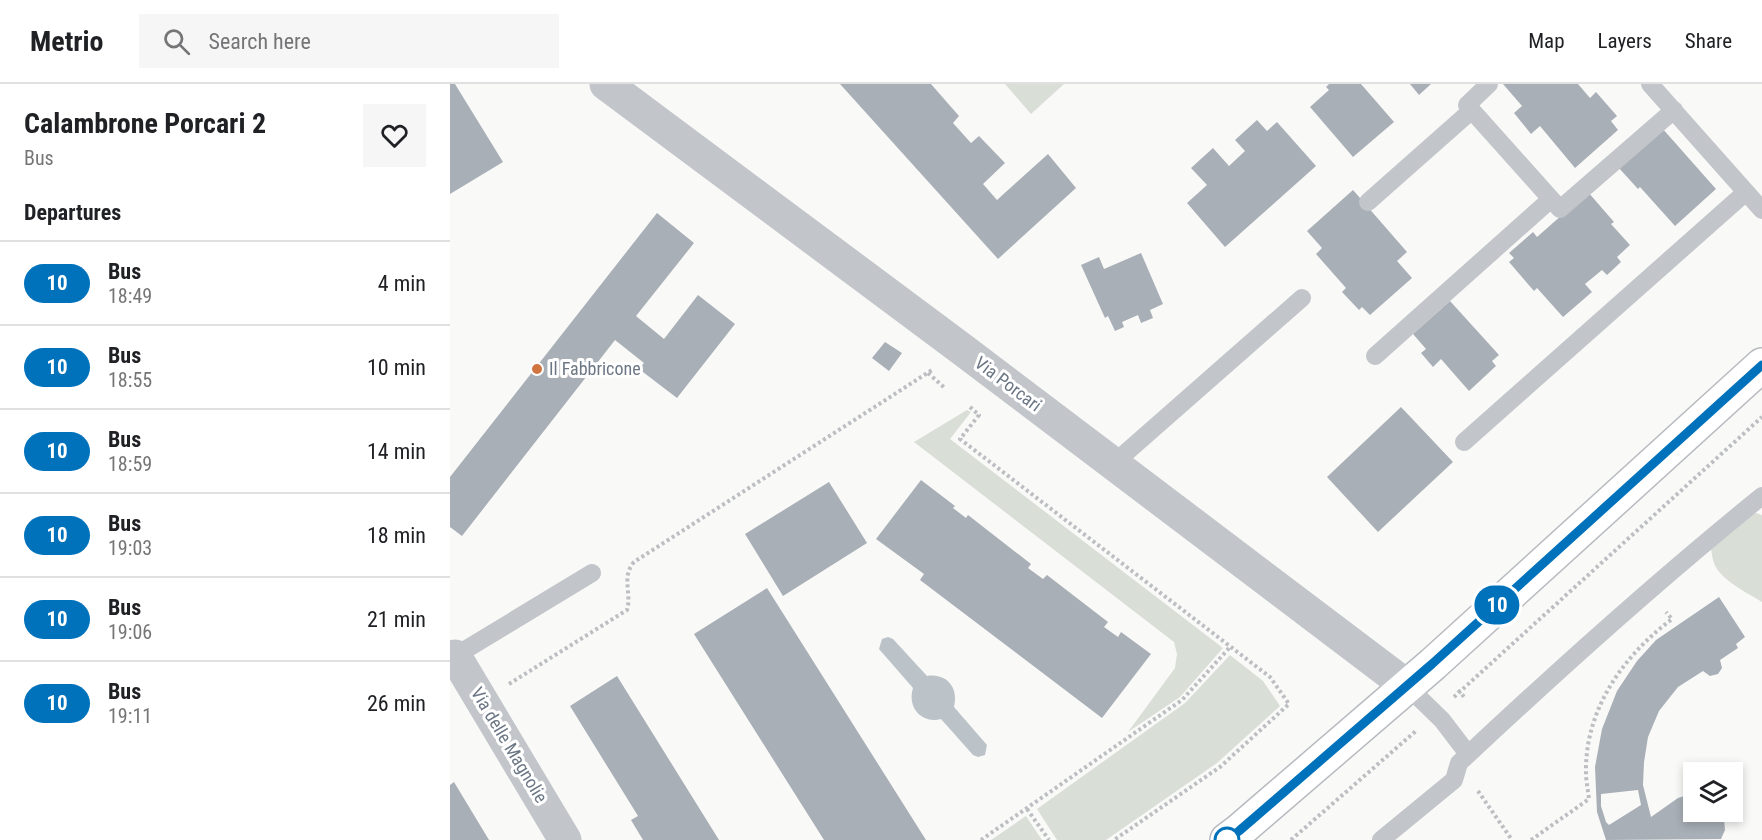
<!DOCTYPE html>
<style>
body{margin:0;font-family:"Roboto Condensed",sans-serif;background:#f6f6f6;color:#202124;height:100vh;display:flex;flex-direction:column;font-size:22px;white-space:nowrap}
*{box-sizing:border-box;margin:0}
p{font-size:20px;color:#757577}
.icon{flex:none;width:33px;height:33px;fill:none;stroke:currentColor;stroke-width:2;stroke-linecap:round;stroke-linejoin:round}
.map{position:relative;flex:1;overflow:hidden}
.details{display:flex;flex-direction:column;background:#fff;width:450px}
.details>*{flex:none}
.badge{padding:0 12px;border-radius:20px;font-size:21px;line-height:39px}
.controls{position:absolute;left:1233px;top:678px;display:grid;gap:12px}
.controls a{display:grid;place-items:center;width:60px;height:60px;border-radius:0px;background:#fff;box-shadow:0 3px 9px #0003;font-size:30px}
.map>.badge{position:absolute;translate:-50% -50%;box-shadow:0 0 0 3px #fff}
h2{padding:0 24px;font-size:22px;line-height:54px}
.round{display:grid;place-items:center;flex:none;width:63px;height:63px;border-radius:0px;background:#f6f6f6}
.overview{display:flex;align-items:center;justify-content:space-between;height:102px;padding:0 24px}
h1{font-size:28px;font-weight:700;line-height:45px}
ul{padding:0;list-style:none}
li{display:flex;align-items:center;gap:18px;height:84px;padding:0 24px;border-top:2px solid #e0e0e0}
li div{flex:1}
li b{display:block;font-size:22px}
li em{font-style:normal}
li .badge{min-width:66px;font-weight:700;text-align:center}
header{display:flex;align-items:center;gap:36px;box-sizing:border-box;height:84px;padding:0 30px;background:#fff;border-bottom:2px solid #e0e0e0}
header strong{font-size:28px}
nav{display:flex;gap:33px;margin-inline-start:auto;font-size:21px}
.search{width:420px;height:54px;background:#f6f6f6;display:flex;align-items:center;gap:15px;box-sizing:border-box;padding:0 21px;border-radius:0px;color:#757577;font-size:22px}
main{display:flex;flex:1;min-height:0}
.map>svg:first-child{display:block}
.green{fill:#d9ded7}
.water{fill:#bbc3c9}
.building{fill:#a9afb6;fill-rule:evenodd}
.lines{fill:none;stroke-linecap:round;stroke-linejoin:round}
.secondary-casing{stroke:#b7babf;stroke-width:36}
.path{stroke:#bcbec1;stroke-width:4;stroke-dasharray:3 3;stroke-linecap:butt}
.service{stroke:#c2c5c9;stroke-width:18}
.minor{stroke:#c2c5c9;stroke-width:33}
.secondary{stroke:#fff;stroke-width:33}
.line-casing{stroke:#fff;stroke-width:14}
.line{stroke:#0072bc;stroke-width:9}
.poi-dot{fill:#d17540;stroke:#fff;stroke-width:2}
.stop-dot{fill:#fff;stroke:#0072bc;stroke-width:3}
.labels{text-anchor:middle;stroke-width:6;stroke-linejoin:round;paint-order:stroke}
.poi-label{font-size:18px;fill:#6c7785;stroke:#fff;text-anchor:start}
.street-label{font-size:18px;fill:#6c7785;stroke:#fff}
</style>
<header>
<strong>Metrio</strong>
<div class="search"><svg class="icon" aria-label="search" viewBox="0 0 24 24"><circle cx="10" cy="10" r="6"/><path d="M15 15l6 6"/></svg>Search here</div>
<nav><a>Map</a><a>Layers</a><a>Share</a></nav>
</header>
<main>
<section class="details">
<div class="overview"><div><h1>Calambrone Porcari 2</h1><p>Bus</p></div><a class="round"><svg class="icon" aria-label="heart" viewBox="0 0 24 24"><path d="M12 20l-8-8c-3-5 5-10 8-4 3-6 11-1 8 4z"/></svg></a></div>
<h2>Departures</h2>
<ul>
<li><span class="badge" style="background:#0072bc;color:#fff">10</span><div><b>Bus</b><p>18:49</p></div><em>4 min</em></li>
<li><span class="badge" style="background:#0072bc;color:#fff">10</span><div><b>Bus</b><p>18:55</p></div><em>10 min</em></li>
<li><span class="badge" style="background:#0072bc;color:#fff">10</span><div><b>Bus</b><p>18:59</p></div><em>14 min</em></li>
<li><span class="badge" style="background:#0072bc;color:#fff">10</span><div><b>Bus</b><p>19:03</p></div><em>18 min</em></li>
<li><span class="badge" style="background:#0072bc;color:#fff">10</span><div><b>Bus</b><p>19:06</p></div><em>21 min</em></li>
<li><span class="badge" style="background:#0072bc;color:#fff">10</span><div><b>Bus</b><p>19:11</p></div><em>26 min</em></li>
</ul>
</section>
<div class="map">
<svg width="1312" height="756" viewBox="0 0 1312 756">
<rect width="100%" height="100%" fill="#f9f9f8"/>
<!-- green -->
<path class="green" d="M555,0H614L581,30Z
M517,326L521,328L500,355L773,564L730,613L678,648L725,584L727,570L724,558L464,358Z
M1306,429L1312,431V518C1298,509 1270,496 1264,479C1261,470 1261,460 1259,450L1271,441Z
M780,571L813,597L830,622L767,679L656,756H607L587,725L735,619Z
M576,732L592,756H541Z"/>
<!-- water -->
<path class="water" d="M438,553L443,555L477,592C497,589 509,604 504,623L537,661L535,671L528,673L523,671L491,635C471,640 457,623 463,604L429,565L432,555Z"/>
<!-- building -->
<path class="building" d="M0,0H5L53,78L0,110Z
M390,0H481L509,32L503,39L521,59L529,52L555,79L533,100L547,116L598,70L626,104L548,175Z
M879,0H911L944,38L903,73L860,23L879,6L876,3Z
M960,0H981L969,11Z
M1053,0H1128L1140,14L1146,8L1167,32L1161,37L1168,46L1125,84L1090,42L1081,50L1064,29L1072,22Z
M807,36L817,47L827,38L866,82L775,163L737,119L757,101L741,84L763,64L779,82L795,67L785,56Z
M1212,44L1266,105L1225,142L1190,103L1188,105L1168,83Z
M903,106L957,168L947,177L962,194L920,231L912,223L909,226L892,208L896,204L866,170L872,164L857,147Z
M1138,108L1164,138L1161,140L1180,161L1167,173L1171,178L1157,191L1152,186L1135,200L1142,208L1113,233L1087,204L1084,207L1059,178L1064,174L1059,169L1083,148L1087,153Z
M207,129L244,159L186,232L214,255L248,211L285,240L227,314L189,285L194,279L165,256L12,452L0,443V393Z
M691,169L713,220L700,226L703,234L691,239L688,231L672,238L674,243L665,247L658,232L655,234L631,181L649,173L654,185Z
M1000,217L1049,271L1042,277L1046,282L1019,307L991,275L983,283L971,269L976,265L963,250Z
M435,258L452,269L439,287L422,274Z
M951,323L1003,378L928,448L877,393Z
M471,396L505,422L503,424L516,434L518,431L581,480L578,484L593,495L597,491L658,538L654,543L668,553L671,548L701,570L652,634L470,496L474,490L426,455Z
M379,398L417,459L333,512L295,450Z
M317,504L476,756H374L244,550Z
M1269,513L1295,553L1286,560L1288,564L1270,576L1272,584L1268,590L1260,592L1253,587L1228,603L1209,627L1198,653L1194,678L1193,701L1201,733L1228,714L1241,710L1244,711V728H1269L1274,735L1275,746L1271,755L1156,756L1147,728L1145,683L1152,645L1167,607L1187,577L1206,556ZM1188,706L1191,721L1159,741L1156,738L1151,722V710Z
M167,592L269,756H193L181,736L188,732L120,622Z
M4,698L39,756H0V701Z"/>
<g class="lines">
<!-- secondary casing -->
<g class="secondary-casing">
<path id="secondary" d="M777,756L789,747L983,580L1312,281"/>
</g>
<!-- path -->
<path class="path" d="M478,289L495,304
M520,323L529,331L510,355L820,593L839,620L770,683L664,756
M59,600L177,526C182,510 171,493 184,478L482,286
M1008,606L1016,615
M1004,613L1312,333
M1028,707L1062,756
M577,725L599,756
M531,756L732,616L781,562
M841,756L967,646
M1081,756L1139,715C1138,706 1136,697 1136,688C1135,625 1174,571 1222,535L1216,528"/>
<!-- service -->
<path class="service" d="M1039,0L1017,21L1110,125L1224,26
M1200,0L1312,126
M918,118L1022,26
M925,272L1101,115
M1014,358L1296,108
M663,380L852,214
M1,565L5,572L142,489
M957,602L992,636L1018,670
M931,756L1004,696L1009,679C1107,587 1207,497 1312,412"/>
<!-- minor -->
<path class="minor" d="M156,0L513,266L957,602
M0,575L5,572L115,756"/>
<!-- secondary -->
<use href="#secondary" class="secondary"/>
</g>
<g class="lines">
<!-- line casing -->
<g class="line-casing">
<path id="line" d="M777,756L789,747L982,580L1312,281"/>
</g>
<!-- line -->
<use href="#line" class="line"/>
</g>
<!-- markers -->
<circle class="poi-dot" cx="87" cy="285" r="6"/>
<circle class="stop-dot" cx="777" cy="756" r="12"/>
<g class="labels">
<!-- poi labels -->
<g class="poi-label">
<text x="99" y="291">Il Fabbricone</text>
</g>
<!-- street labels -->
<g class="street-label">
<text transform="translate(558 300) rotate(37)" y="6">Via Porcari</text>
<text transform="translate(59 661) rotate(59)" y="6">Via delle Magnolie</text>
</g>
</g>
</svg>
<div class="controls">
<a><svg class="icon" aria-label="layers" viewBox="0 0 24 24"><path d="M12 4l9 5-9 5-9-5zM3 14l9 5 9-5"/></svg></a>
</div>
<b class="badge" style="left:1047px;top:521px;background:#0072bc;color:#fff">10</b>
</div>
</main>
